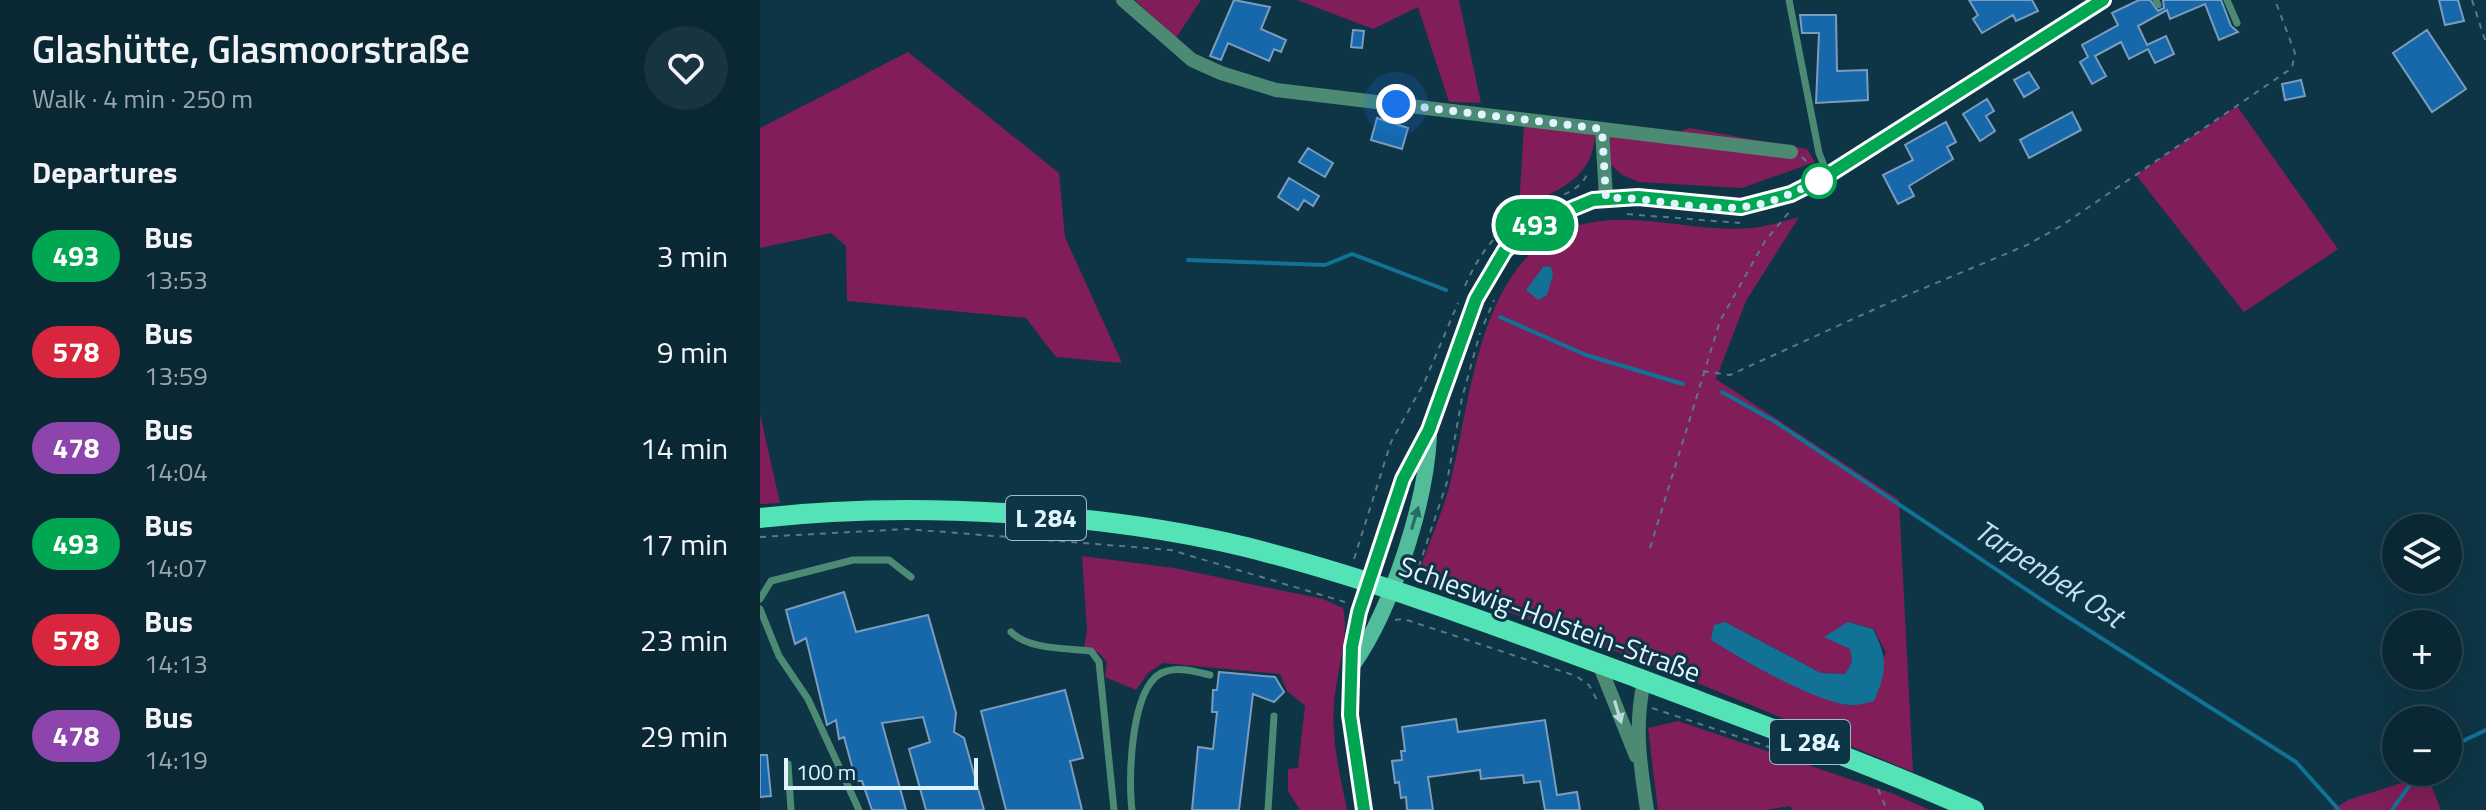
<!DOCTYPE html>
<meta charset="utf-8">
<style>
body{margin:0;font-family:"Titillium Web",sans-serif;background:#183440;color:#f1f3f6;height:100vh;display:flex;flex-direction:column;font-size:30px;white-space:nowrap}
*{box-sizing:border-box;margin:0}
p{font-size:26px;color:#99a6ac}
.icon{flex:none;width:44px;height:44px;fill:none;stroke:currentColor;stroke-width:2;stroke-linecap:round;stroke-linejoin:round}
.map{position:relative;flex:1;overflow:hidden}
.panel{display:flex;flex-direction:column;background:#0a2834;width:760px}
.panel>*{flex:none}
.badge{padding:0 16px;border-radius:26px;font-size:28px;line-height:52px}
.tools{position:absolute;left:1622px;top:514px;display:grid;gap:16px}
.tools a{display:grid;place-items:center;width:80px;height:80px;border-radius:50%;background:#0a2834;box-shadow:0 8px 32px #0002,0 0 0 2px #2a444f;font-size:40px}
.scale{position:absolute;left:24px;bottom:20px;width:194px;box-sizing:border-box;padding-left:8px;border:4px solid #e0f4fe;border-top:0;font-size:22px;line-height:28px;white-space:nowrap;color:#e0f4fe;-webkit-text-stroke:6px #0e3545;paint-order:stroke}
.you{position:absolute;width:40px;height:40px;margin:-20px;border:6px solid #fff;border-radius:50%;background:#1a73e8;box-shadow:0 0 0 12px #1a73e833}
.map>.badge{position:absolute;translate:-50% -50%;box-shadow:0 0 0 4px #fff}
h2{padding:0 32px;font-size:30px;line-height:72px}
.round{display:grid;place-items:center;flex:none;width:84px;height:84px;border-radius:42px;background:#183440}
.overview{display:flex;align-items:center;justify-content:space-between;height:136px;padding:0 32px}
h1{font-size:38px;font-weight:600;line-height:60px}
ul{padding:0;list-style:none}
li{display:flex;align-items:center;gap:24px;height:96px;padding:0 32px}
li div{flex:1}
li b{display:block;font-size:30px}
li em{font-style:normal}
li .badge{min-width:88px;font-weight:700;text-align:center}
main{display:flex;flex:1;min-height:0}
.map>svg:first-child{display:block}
.green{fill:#811d58;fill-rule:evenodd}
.water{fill:#117295}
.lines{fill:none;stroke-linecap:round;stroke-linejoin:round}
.stream{stroke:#117295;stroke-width:4}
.building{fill:#1668ab;stroke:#7a9cbe;stroke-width:2}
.path{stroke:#597987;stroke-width:2;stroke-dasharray:6 6;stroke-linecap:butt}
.service{stroke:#4c8a74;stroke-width:7}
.minor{stroke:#4c8a74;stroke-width:14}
.secondary{stroke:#53bc9a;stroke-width:16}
.primary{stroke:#54e3b7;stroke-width:20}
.oneway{fill:#2a6b67}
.oneway2{fill:#bbdadc}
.line-casing{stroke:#fff;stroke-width:18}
.line{stroke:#00a651;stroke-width:12}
.walk{stroke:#e0f4fe;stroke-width:8;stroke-dasharray:0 14.4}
.stop-dot{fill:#fff;stroke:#00a651;stroke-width:4}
.labels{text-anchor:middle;stroke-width:6;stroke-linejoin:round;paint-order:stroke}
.shield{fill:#0e3545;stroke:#a1bbc6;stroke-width:2}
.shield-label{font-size:26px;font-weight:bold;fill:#e0f4fe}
.street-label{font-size:28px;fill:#e0f4fe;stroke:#0e3545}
.water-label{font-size:30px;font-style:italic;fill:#c3e2f1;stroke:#0e3545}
</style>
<main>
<section class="panel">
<div class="overview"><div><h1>Glashütte, Glasmoorstraße</h1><p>Walk · 4 min · 250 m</p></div><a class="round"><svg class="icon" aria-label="heart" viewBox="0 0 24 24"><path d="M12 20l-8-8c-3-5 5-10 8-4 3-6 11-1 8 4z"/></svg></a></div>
<h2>Departures</h2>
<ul>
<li><span class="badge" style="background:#00a651;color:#fff">493</span><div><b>Bus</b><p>13:53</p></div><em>3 min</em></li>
<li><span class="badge" style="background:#d7263d;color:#fff">578</span><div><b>Bus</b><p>13:59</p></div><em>9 min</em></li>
<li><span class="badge" style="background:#8e44ad;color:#fff">478</span><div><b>Bus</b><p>14:04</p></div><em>14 min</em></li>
<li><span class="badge" style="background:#00a651;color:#fff">493</span><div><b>Bus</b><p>14:07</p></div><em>17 min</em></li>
<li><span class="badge" style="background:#d7263d;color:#fff">578</span><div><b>Bus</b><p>14:13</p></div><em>23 min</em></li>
<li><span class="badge" style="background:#8e44ad;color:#fff">478</span><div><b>Bus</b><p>14:19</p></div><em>29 min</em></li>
</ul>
</section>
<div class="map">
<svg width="1726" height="810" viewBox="0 0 1726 810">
<rect width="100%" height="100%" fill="#0e3545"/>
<!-- green -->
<path class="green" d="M375,0H441L416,38Z
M537,0H699L721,103L689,102L658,7L613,29Z
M148,52L299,173L305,237L362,363L296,357L266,318L87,301L86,246L71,233L0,248V128Z
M1477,106L1578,249L1484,312L1376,175Z
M847,124L919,132L929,128L1047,149L1055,162L982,188L879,182L862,175L848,162Z
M764,125L835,134C833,181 796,190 759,209Z
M1039,217L986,301L956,379L1139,500L1153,772L901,668L669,583L661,566C671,538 684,509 691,480C713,392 720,240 834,222C885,213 940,233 992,228C1008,227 1023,221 1039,217ZM965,622L1061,673L1085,674L1092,662L1088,622L1114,629L1126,653L1090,706L1016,676Z
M0,414L20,503L0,504Z
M322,556L414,568L563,599L583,608C590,636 576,674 574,703C571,739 580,775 587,810H540L528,791V769L538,768L545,706L527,691L520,674L403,663L388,673L376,690L345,677L347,662L338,652L324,650L327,629Z
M918,721L1134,794L1170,810H1032L1030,806L1006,810H898L888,728Z
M1667,775L1681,810H1572L1588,800Z"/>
<!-- water -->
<path class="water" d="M784,266L791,267L793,275L787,295L778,300L766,290Z
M965,622L1061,673L1085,674L1092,662L1090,649L1064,637L1088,622L1113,629C1128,658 1127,671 1114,701C1106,703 1096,706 1089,705C1053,701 983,660 951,640L954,625Z"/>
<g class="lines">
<!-- stream -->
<path class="stream" d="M428,260L565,265L592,254L686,290
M740,317L826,355L923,384
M962,392L1014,421L1294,608L1536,762L1579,810
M1688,748L1726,730
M1632,810L1659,772"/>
</g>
<!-- building -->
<path class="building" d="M474,0L510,7L501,29L526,40L521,52L514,49L509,61L468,43L461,60L450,56Z
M1209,0H1272L1278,11L1256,21L1253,15L1222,33L1213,19L1218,15Z
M1379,0H1390L1398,11L1404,8L1403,0H1461L1471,26L1478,32L1459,40L1445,4L1410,19L1407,10L1378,26L1387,45L1406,36L1414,54L1395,63L1388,49L1369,59L1361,42L1335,56L1346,76L1332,84L1320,62L1328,57L1322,45L1358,25L1352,13Z
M1679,0H1698L1704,21L1685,25Z
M1040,15H1076L1077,71L1107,70L1108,100L1056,103L1059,33H1042Z
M593,30L604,31L602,48L591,47Z
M1667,30L1706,89L1672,112L1633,53Z
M1269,72L1279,88L1264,97L1254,80Z
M1541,80L1545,96L1525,100L1522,84Z
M1227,99L1234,111L1226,116L1235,131L1220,141L1203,114Z
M1312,112L1321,130L1269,158L1260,140Z
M617,118L648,128L642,149L611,140Z
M1186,122L1196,142L1187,147L1193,159L1149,186L1154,196L1138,204L1123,175L1153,160L1145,145Z
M548,148L573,163L565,177L539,162Z
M529,178L559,196L553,206L544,200L538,210L518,197Z
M84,592L96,632L168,615L196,713L194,732L204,738L224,810H166L149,749L170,742L163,717L122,723L146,810H112L102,781H96L84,737L79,739L76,720L67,725L46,638L35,644L26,610Z
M459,672L515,677L524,692L514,702L493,694L479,810H432L438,747L453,749L457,712H452L453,690H457Z
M305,690L323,758L310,761L322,810H246L221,711Z
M696,719L698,732L785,720L797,795L817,792L820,810H785L780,781L764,783L763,775L721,779L720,770L668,777L673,810H647L646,797L641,798L639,782L635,783L632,761L642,760L641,751H645L642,727Z
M0,755H7L11,796L0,797Z"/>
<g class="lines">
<!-- path -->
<path class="path" d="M1712,0L1726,43
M1042,157L1052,167
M782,204C802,194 821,192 829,170
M867,214L980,223
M705,286C719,253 740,226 773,209
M724,324L734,300
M943,371L970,375L1126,304L1267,245L1301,226L1532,68L1535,53L1515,0
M0,537L147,529L411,550L585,602
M890,548L960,321L1005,241L1030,211
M594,559L631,442L665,381L698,303
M655,578L687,482L702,398L720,333
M635,620L644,619L816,676L829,685L838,702
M892,708L1015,749
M1118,789L1127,810"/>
<!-- service -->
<path class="service" d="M1029,0L1059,153L1067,173
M1396,0L1398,5
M1467,0L1477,23
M0,599L11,581L93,560H129L151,577
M0,609L19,656L48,699L99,810
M251,632C269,650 307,648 331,651L339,662L354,810
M28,764L31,810
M372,810C368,780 370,679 407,671C421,667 437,672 450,675
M508,810L514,716"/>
<!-- minor -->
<path class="minor" d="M363,0L432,60L461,73L516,90L842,129L846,198
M842,129L1031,152
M839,664L876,756
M884,681C874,727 880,764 887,810"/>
<!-- secondary -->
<path class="secondary" d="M594,663C632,608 666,503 669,436
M604,810L590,715L592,647L599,612L643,479L669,430L716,299L737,261L755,240L782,221L833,200L878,197L981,207L1031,194L1068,175L1343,0"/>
<!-- primary -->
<path class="primary" d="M0,518C149,501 341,512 486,547C621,581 753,632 883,680C994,722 1105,762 1214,810"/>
</g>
<!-- one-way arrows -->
<defs><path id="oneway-solid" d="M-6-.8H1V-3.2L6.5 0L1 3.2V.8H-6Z" transform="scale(2)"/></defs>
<use class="oneway" href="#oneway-solid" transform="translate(655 518) rotate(-73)"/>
<use class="oneway2" href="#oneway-solid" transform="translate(858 712) rotate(73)"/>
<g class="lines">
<!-- line casing -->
<g class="line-casing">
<path id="line" d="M604,810L590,715L592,647L599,612L643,479L669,430L716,299L745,250L782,221L833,200L878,197L981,207L1031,194L1068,175L1343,0"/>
</g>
<!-- line -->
<use href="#line" class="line"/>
<!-- walk -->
<path class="walk" d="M636,104L842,129L846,198C895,196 947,215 995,205C1018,201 1038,190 1059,181"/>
</g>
<!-- markers -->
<circle class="stop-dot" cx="1059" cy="181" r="16"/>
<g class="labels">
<!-- shield labels -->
<g class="shield">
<rect x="246" y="496" width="80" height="44" rx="6"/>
<rect x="1010" y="720" width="80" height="44" rx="6"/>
</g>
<g class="shield-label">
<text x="286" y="527">L 284</text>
<text x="1050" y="751">L 284</text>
</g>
<!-- street labels -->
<g class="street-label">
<text transform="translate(790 619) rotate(20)" y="10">Schleswig-Holstein-Straße</text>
</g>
<!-- water labels -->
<g class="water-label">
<text transform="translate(1289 574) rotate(33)" y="10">Tarpenbek Ost</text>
</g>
</g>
</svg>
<div class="tools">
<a><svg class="icon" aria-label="layers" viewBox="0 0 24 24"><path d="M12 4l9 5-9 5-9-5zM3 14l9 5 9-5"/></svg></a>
<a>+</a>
<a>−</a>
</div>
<div class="scale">100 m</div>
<div class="you" style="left:636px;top:104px"></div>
<b class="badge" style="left:775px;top:225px;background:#00a651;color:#fff">493</b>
</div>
</main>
